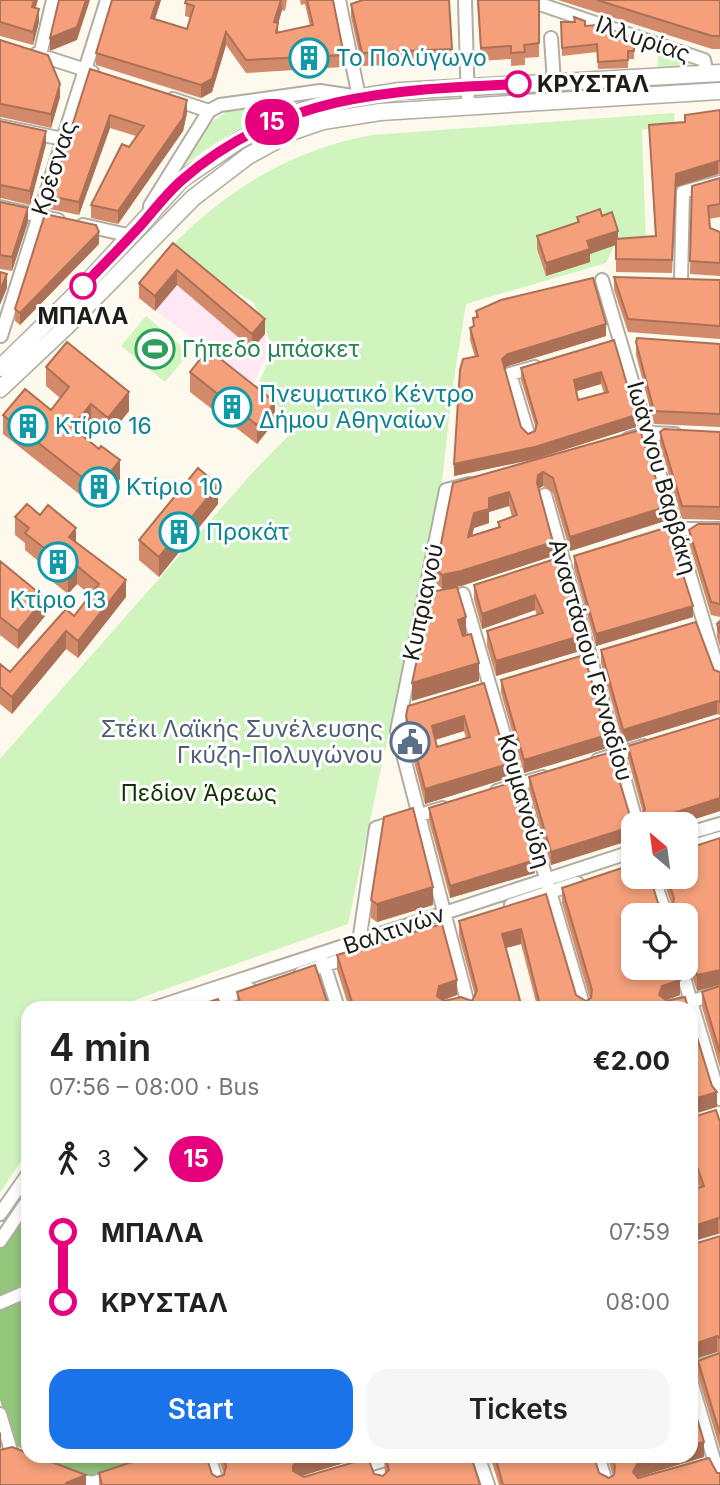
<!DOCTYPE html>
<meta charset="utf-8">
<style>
body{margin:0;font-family:Inter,sans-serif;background:#f6f6f6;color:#222;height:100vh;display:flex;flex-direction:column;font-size:26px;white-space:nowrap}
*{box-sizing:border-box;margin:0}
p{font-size:23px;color:#767676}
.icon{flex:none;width:38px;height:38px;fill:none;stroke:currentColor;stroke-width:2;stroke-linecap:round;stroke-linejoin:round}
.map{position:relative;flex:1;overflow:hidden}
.panel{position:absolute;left:21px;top:1001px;width:677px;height:462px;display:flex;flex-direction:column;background:#fff;border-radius:21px;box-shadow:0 4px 10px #0003}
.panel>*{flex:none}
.badge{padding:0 14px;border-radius:23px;font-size:24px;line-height:46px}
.needle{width:46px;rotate:331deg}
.buttons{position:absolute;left:621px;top:812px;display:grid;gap:14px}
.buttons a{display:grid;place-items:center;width:77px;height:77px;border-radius:14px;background:#fff;box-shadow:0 4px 10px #0003;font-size:35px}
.map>.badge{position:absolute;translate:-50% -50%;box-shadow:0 0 0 4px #fff}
.legs{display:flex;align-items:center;gap:10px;height:77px;padding:0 28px;font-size:23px}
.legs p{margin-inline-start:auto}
.headline{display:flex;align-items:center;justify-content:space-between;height:119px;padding:0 28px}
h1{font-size:38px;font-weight:600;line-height:52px}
.primary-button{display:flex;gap:14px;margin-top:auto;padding:14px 28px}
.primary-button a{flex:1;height:80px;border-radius:21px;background:#1a73e8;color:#fff;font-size:28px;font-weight:600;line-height:80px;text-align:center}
.primary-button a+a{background:#f6f6f6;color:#222}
ul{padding:0 28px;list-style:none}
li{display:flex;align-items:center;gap:24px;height:70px;font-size:26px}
li i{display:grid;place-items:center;width:10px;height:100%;margin:0 9px;background:currentColor}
li i::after{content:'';width:18px;height:18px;margin:-9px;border:5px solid;border-radius:50%;background:#fff}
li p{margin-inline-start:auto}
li:first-child i{background:linear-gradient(#0000 50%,currentColor 0)}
li:last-child i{background:linear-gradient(currentColor 50%,#0000 0)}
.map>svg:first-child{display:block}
.education{fill:#ffe7f3}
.green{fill:#cff4be}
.forest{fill:#93c57b}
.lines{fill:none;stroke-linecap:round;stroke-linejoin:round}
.minor-casing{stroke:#b1ada2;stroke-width:16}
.major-casing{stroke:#b1ada2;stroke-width:19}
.minor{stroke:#fff;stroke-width:12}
.major{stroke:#fff;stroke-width:16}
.wall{fill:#d38a6a;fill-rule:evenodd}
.shaded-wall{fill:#ac7056}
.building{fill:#f5a07b;stroke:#ac7056;stroke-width:2;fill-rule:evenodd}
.line-1-casing{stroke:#fff;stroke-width:16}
.line-1{stroke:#e6007e;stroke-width:10}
.stop-1-dot{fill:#fff;stroke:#e6007e;stroke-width:3.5}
.labels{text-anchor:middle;stroke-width:6;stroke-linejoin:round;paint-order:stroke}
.street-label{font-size:23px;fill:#1d1c17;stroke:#fff}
.culture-label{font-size:23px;fill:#0d838f;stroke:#fff;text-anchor:start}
.stop-label{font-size:23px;font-weight:bold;fill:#1d1c17;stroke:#fff;text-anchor:start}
.leisure-label{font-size:23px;fill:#27864d;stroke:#fff;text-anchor:start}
.service-label{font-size:23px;fill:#4e5e75;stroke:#fff;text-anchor:end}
.park-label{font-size:23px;fill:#133200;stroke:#fff}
</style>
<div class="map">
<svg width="720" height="1485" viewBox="0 0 720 1485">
<rect width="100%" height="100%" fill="#fdf9ec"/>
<!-- education -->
<path class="education" d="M173,258L265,334L268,353L253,384L139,298Z"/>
<!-- green -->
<path class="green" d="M659,50L692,61L693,64L689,67L657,69Z
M295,102C249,120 213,143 174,173C210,113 224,103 295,102Z
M674,113L675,125L642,130L646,244L614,246L606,263L466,304L452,391L442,482L348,924L135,1000L123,1008H28V1150L0,1193V759L254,471L299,425L257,386L274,350L254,303L167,251C224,191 290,150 372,135Z
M146,316L189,353L165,382L121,346Z"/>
<!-- forest -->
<path class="forest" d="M28,1208V1451L14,1445L0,1400V1249Z
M39,1456H162L92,1479Z"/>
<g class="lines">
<!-- minor casing -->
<g class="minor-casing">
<path id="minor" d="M465,0L468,105
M528,0L704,60L707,74
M551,38L554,82
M36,54L92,72
M40,55L53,0
M173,99L209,111
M0,126L63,139
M150,206L209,111L220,105L320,91L359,97L339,0
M0,207L58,220
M83,225L132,236L135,231
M602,280L720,677
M681,281L683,192L720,182
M1,336L107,0
M529,437L510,374L535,367
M628,439L648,433L675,434
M469,484L446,490L397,731L469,1008
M545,495L637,824
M670,529H720
M463,594L584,1008
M598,760L644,746
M497,791L543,777
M686,834L720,824
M686,848L720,838
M653,877L666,915
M511,905L577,883
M359,942L376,828L443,808
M322,958L338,1008
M681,968L720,1099
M301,973L350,957
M154,1008L634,851
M191,1008L250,989
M668,1008L720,993
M0,1214L28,1174
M0,1241L28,1200
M0,1303L28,1291
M691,1369L720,1360
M691,1381L720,1480
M0,1414L12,1454
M209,1456L218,1485
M478,1456L488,1485
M598,1456L607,1485
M355,1469L398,1456
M73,1477L91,1483L112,1477"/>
</g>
<!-- major casing -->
<g class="major-casing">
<path id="major" d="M0,368L84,286L181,180L238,141L282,117L335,101L400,91L720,73
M0,389L68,325L193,198L248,156L294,131L323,121L380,112L720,91"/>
</g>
<!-- minor -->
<use href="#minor" class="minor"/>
<!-- major -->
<use href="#major" class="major"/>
</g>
<!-- wall -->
<path class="wall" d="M0,0L35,8L39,22L33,45L0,36Z
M112,0H161L155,19L187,29L191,18L185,16L186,0H287L285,11L282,10L278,24V32L310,26L305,4L301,5L300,0H333L344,55V67L246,73L226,45L212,92L201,98L96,65V53Z
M359,0H449L452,62L362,66L351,17V4L361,1Z
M477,0H539V57L525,58V65L511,66V59L481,61Z
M558,0H720V49H712Z
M585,26L634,38V59H628V68L598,69L597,52L562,56L561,30Z
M0,40L60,97L51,128L1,117L0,118Z
M90,69L187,113L183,131L118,224L91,218V205L136,136L110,128L79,215L50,209V196Z
M720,110V174H718L676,187L672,273L616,272V245L590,254V262L546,276L537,249V236L577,222V217L602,216L618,239L655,236L649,125L685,122Z
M0,121L46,144L30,205L1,198Z
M720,178V217L709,219L710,228L720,232V276L690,274L692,186Z
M0,202L28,222L12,271L0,269Z
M173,243L265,334L252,349L177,285L155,311L139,298V283Z
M99,244L20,325L15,321V309Z
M614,277L720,280V339L628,332L614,290Z
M476,311L606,336L508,366L504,369L521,427L528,434L535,431L536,429L521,380V368L614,340L636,427L535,459L454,476L475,357L470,340V328L473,326V318L476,317ZM601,384L604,393L578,400L576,391Z
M636,342L720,344V427L654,424L636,355Z
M46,367L129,411L108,437L91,423L81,435L99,449L120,479L97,508L3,434V415L51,410L60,398L46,386Z
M190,372L275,421L257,444L190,392Z
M640,430L665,521L570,551L553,493L543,486L538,489L553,556L461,586L442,589L436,583V569L453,483ZM509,506L512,517L498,522V527L472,536L474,528L489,523V512Z
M660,432H720V520L682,519L660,445Z
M218,504L159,577L139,560V540Z
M15,517L76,543L126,597L78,658L66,649L12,714L0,704V664L10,672L74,616L90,595L77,584L68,594L43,574V565L25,550V543L15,535Z
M720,524V617L711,615L689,543V530Z
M574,556L693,617L596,646L574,568Z
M558,558L580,651L496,676L487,646V631L537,615L535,610L482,629L474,600V585Z
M0,561L45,616L18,649L0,635Z
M720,621V647L717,637V624Z
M601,650L714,670L720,672V715L717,714L623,743L601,663Z
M501,680L607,748L524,773L501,693Z
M484,683L508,778L425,804L406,731V716ZM464,731L466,738L437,747L435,739Z
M720,718V811L679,824H634V839L551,865L529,790V777L629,813L634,819H640L643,813L628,759V746Z
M429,808L535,873L450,898L429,821Z
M720,838L697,991L687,962H686V915H634L680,995L666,1000L688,1008L537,1006L521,944L506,948L522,1008H349L337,970V955L457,995L442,1000L444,1001H472L475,996L459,936V921L546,894L576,995L586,1001L590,999L562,903V888L658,903L668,908L672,906L662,877H686Z
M371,900L433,905L377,922L371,918Z
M720,986V1068L702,1007V992Z
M237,992L329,1008H238Z
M693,1117L720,1122V1234H718L696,1179Z
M720,1236V1353L717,1352L691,1360V1244H694Z
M720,1353V1449L698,1376V1361Z
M218,1456H363V1457L302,1476L304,1477L374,1474L383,1476L385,1474L384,1456H471L480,1485H99V1473L212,1474L217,1477L224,1475Z
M490,1456H594L599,1473L609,1478L613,1476L607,1456L704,1457L638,1477L720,1485H499Z"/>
<!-- shaded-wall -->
<path class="shaded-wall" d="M34,0H38L32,20V7Z
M86,0H90L77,40L50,51V38Z
M157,0H161L151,31V18Z
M281,0L282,10L278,24V36L276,46L274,22Z
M39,9V22L33,45V32Z
M226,32V45L212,92L201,98V85Z
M60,84V97L51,128V114Z
M187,100V113L183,131L118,224V211Z
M110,115V128L79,215V202Z
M46,131V144L30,205V191Z
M718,161V174L676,187L672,273L676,174Z
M1,185V198L0,199V186Z
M28,208V222L12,271V257Z
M618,231V244L590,254V262L546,276V263L587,241Z
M99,232V244L20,325V313Z
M177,270V285L155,311V296Z
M7,274V288L0,305V291Z
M265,319V334L252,349V334Z
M606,324V336L508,366L502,371V359L508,354Z
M601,372V384L574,392V380Z
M129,392V411L108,437V418Z
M275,402V421L257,444V425Z
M91,404V423L72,446V427Z
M636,415V427L535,459L454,476V464Z
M120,460V479L97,508V489Z
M543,472V486L538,489L537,483L538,475Z
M218,485V504L159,577V557Z
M509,492V506L489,512V523L474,528L468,552V537L474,513L489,498Z
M665,507V521L570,551V537Z
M76,528V546L69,537Z
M553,542V556L461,586L442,589V575Z
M77,566V584L68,594V577Z
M126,580V597L78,658V641Z
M535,595V610L482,629V614Z
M45,598V616L18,649V631Z
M693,606V617L596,646V634Z
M466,617V635L458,638V620Z
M66,631V649L12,714V697Z
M580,636V651L496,676V661Z
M479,663V681L412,701V683Z
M717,701V714L623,743V730Z
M464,716V731L432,741V726Z
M607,735V748L524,773V760Z
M508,764V778L425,804V789Z
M720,798V811L679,824H639Z
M634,826V839L551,865V852Z
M535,860V873L450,898V886Z
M433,887V905L377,922V904Z
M521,929V944L502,949V934Z
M720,970V985L697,991V975Z
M457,980V995L439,1002L437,996L439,986Z
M680,980V995L662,1002L659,995L662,986Z
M717,1092V1107L691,1115V1100Z
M696,1164V1179L691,1181V1165Z
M718,1218V1234L691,1242V1227Z
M717,1336V1352L691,1360V1345Z
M1,1432V1448L0,1449V1433Z
M704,1442V1457L638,1477L633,1472L638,1462L657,1456H691V1445Z
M312,1456H363V1457L298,1477L293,1482V1466L298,1460Z
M86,1475V1485H66V1483Z"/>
<!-- building -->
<path class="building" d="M0,0H34L32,7L39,9L33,32L0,22Z
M59,0H86L77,27L50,38Z
M112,0H157L151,18L187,29L194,6L185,3L186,0H281L274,22L278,23L276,33L313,25L307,0H333L344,55L246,60L226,32L212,79L201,85L96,53Z
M363,0H449L452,49L362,53L351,4Z
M478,0H539V43L524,45L525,52L511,53V46L481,48Z
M597,0H720V36H712Z
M574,17L585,21V26L598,25L634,38V51H628V60L598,62L597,44L562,48L561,22H575Z
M0,40L48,55L60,84L51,114L1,104H0Z
M90,69L187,100L183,118L118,211L91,205L122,144L129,147L144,126L110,115L79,202L50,196Z
M720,110V161H718L676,174L672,260L616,259V239L656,236L649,125L685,122V115Z
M0,121L46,131L30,191L1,185L0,186Z
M720,178V204L708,206L710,228L720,232V263L690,261L692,186Z
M0,202L28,208L12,257L0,255Z
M600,209L602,216L612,212L618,231L587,241L590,249L546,263L537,236L579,222L577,217Z
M45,214L96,225L99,232L20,313L15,309Z
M173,243L265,319L252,334L177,270L155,296L139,283Z
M0,272L7,274L0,291Z
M614,277L720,280V326L628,319Z
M593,278L606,324L508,354L502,359L521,427L528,434L535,431L537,423L521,368L614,340L636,415L535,447L454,464L460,370L463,359L478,356L470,328L474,326L473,318L478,317L476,311L501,300ZM601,372L608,392L578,400L574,380Z
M637,338L720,344V414L654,411L636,342Z
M67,342L129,392L108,418L91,404L72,427L99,449L101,446L120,460L97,489L3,415L25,389L51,410L69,387L46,367Z
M208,349L275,402L257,425L190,372Z
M664,429L720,432V507L682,506L660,432Z
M640,430L665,507L570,537L553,478L543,472L538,475L537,483L553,542L461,571L442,575L436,569L453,483ZM509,492L517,515L498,522L500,527L468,537L474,513L489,509V498Z
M198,468L218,485L159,557L139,540Z
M27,504L40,515L48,505L76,528L69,537L126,580L78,641L66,631L12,697L0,687V664L10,672L66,609L74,616L99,584L77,566L68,577L43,556L48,551L25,533L29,528L15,517Z
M698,524H720V604L711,602L689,530Z
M668,527L693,606L596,634L574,556Z
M558,558L580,636L496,661L487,631L543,613L535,595L482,614L474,585Z
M0,561L45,598L18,631L0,617Z
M457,587L466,617L458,620L463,636L471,634L479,663L412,683L429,602L434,600L431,592Z
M720,621V634L717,624Z
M696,622L714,670L720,672V702L717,701L623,730L601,650Z
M584,655L607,735L524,760L501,680Z
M484,683L508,764L425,789L406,716L408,706ZM464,716L470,737L437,747L432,726Z
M720,718V798L639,824H634V826L551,852L529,777L611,752L629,813L634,819H640L645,809L628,746Z
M513,782L535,860L450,886L429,808Z
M413,808L433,887L377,904L371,900L384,817Z
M720,838V970L697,975L687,947H686V915H634V968H676L680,980L662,986L659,995L667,1001L685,997L688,1008H529L540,1005L521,929L502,934L522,1008H354L337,955L442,924L457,980L439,986L437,996L444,1001L461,997L472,1001L477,991L459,921L546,894L576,995L586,1001L591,998L592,990L562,888L634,864V877H650L658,903L668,908L673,905L674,898L667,877H686V849Z
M315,965L329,1008H242L237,992Z
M720,986V1053L702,992Z
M218,999L221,1008H190Z
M691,1018L712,1086L717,1092L691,1100Z
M716,1110L720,1122V1219L718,1218L691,1227V1190L704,1186L696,1164L691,1165V1116L693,1117Z
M720,1236V1338L717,1336L691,1345V1244H694Z
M720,1353V1434L698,1361Z
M691,1398L704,1442L691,1445Z
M12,1447L28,1453V1456H36L86,1475L66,1483L67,1485H0V1450Z
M150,1456H206L212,1474L217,1477L224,1475L226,1466L223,1456H312L298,1460L293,1466V1471L304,1477L368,1458L374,1474L383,1476L389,1470L385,1456H471L480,1485H102L99,1473Z
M495,1456H594L599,1473L609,1478L614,1475L615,1467L612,1456H657L638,1462L633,1472L638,1478L709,1458L717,1473H720V1485H503Z"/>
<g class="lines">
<!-- line-1 casing -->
<g class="line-1-casing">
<path id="line-1" d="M83,286C103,265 123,245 142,224C155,209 167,193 182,180C281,93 394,90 518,84"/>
</g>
<!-- line-1 -->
<use href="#line-1" class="line-1"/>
</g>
<!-- icons -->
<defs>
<g id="building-ring" transform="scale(2.0125)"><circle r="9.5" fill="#fff" stroke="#0f9aa8" stroke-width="1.5"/><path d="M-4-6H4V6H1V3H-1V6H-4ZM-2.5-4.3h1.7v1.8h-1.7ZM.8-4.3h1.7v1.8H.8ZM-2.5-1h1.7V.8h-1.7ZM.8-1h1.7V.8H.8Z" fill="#0f9aa8"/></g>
<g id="stadium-ring" transform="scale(2.0125)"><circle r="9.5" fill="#fff" stroke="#2e9e5b" stroke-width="1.5"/><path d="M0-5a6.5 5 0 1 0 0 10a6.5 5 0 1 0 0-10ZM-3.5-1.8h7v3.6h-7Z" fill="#2e9e5b"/></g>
<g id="civic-ring" transform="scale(2.0125)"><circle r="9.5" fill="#fff" stroke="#5c6f8a" stroke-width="1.5"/><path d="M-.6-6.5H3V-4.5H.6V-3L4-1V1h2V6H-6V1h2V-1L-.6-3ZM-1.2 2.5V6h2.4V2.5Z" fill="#5c6f8a"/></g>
</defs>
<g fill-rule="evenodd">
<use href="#building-ring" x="309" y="58"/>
<use href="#stadium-ring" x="155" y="349"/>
<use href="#building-ring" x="232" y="407"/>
<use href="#building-ring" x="28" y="426"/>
<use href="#building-ring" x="99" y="487"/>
<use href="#building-ring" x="179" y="532"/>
<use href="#building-ring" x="58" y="562"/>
<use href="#civic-ring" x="410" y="742"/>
</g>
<!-- markers -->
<g class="stop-1-dot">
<circle cx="518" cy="84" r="12"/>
<circle cx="83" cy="286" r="12"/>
</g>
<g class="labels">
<!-- street labels -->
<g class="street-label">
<text transform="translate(643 39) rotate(19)" y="8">Ιλλυρίας</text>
<text transform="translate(54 168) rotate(-72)" y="8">Κρέσνας</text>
<text transform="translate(662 478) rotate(74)" y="8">Ιωάννου Βαρβάκη</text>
<text transform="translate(423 602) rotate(-78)" y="8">Κυπριανού</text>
<text transform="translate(591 660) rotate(74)" y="8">Αναστάσιου Γενναδίου</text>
<text transform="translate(524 801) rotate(74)" y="8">Κουμανούδη</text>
<text transform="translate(394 930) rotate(-19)" y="8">Βαλτινών</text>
</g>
<!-- culture labels -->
<g class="culture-label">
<text x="336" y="66">Το Πολύγωνο</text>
<text x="259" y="402">Πνευματικό Κέντρο<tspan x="259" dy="26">Δήμου Αθηναίων</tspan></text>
<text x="55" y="434">Κτίριο 16</text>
<text x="126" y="495">Κτίριο 10</text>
<text x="206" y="540">Προκάτ</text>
<text x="58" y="608" text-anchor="middle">Κτίριο 13</text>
</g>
<!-- stop labels -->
<g class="stop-label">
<text x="537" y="92">ΚΡΥΣΤΑΛ</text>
<text x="83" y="324" text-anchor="middle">ΜΠΑΛΑ</text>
</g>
<!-- leisure labels -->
<g class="leisure-label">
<text x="182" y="357">Γήπεδο μπάσκετ</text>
</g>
<!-- service labels -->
<g class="service-label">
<text x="383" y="737">Στέκι Λαϊκής Συνέλευσης<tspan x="383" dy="26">Γκύζη-Πολυγώνου</tspan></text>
</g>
<!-- park labels -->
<g class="park-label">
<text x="199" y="801">Πεδίον Άρεως</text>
</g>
</g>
</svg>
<div class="buttons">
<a><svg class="needle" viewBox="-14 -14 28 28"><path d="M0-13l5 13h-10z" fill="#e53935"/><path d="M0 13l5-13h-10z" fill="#767676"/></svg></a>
<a><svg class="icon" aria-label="locate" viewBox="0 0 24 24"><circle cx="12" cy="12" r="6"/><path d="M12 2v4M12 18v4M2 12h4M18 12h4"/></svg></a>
</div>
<b class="badge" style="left:272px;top:122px;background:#e6007e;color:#fff">15</b>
<section class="panel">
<div class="headline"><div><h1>4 min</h1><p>07:56 – 08:00 · Bus</p></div><b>€2.00</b></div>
<div class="legs"><svg class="icon" aria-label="walk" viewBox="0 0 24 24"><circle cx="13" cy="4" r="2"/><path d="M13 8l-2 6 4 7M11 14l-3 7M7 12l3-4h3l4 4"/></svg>3<svg class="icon" aria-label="forward" viewBox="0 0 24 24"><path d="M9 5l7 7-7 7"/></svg><b class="badge" style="background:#e6007e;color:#fff">15</b></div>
<ul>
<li><i style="color:#e6007e"></i><b>ΜΠΑΛΑ</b><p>07:59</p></li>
<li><i style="color:#e6007e"></i><b>ΚΡΥΣΤΑΛ</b><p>08:00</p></li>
</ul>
<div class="primary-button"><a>Start</a><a>Tickets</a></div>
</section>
</div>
